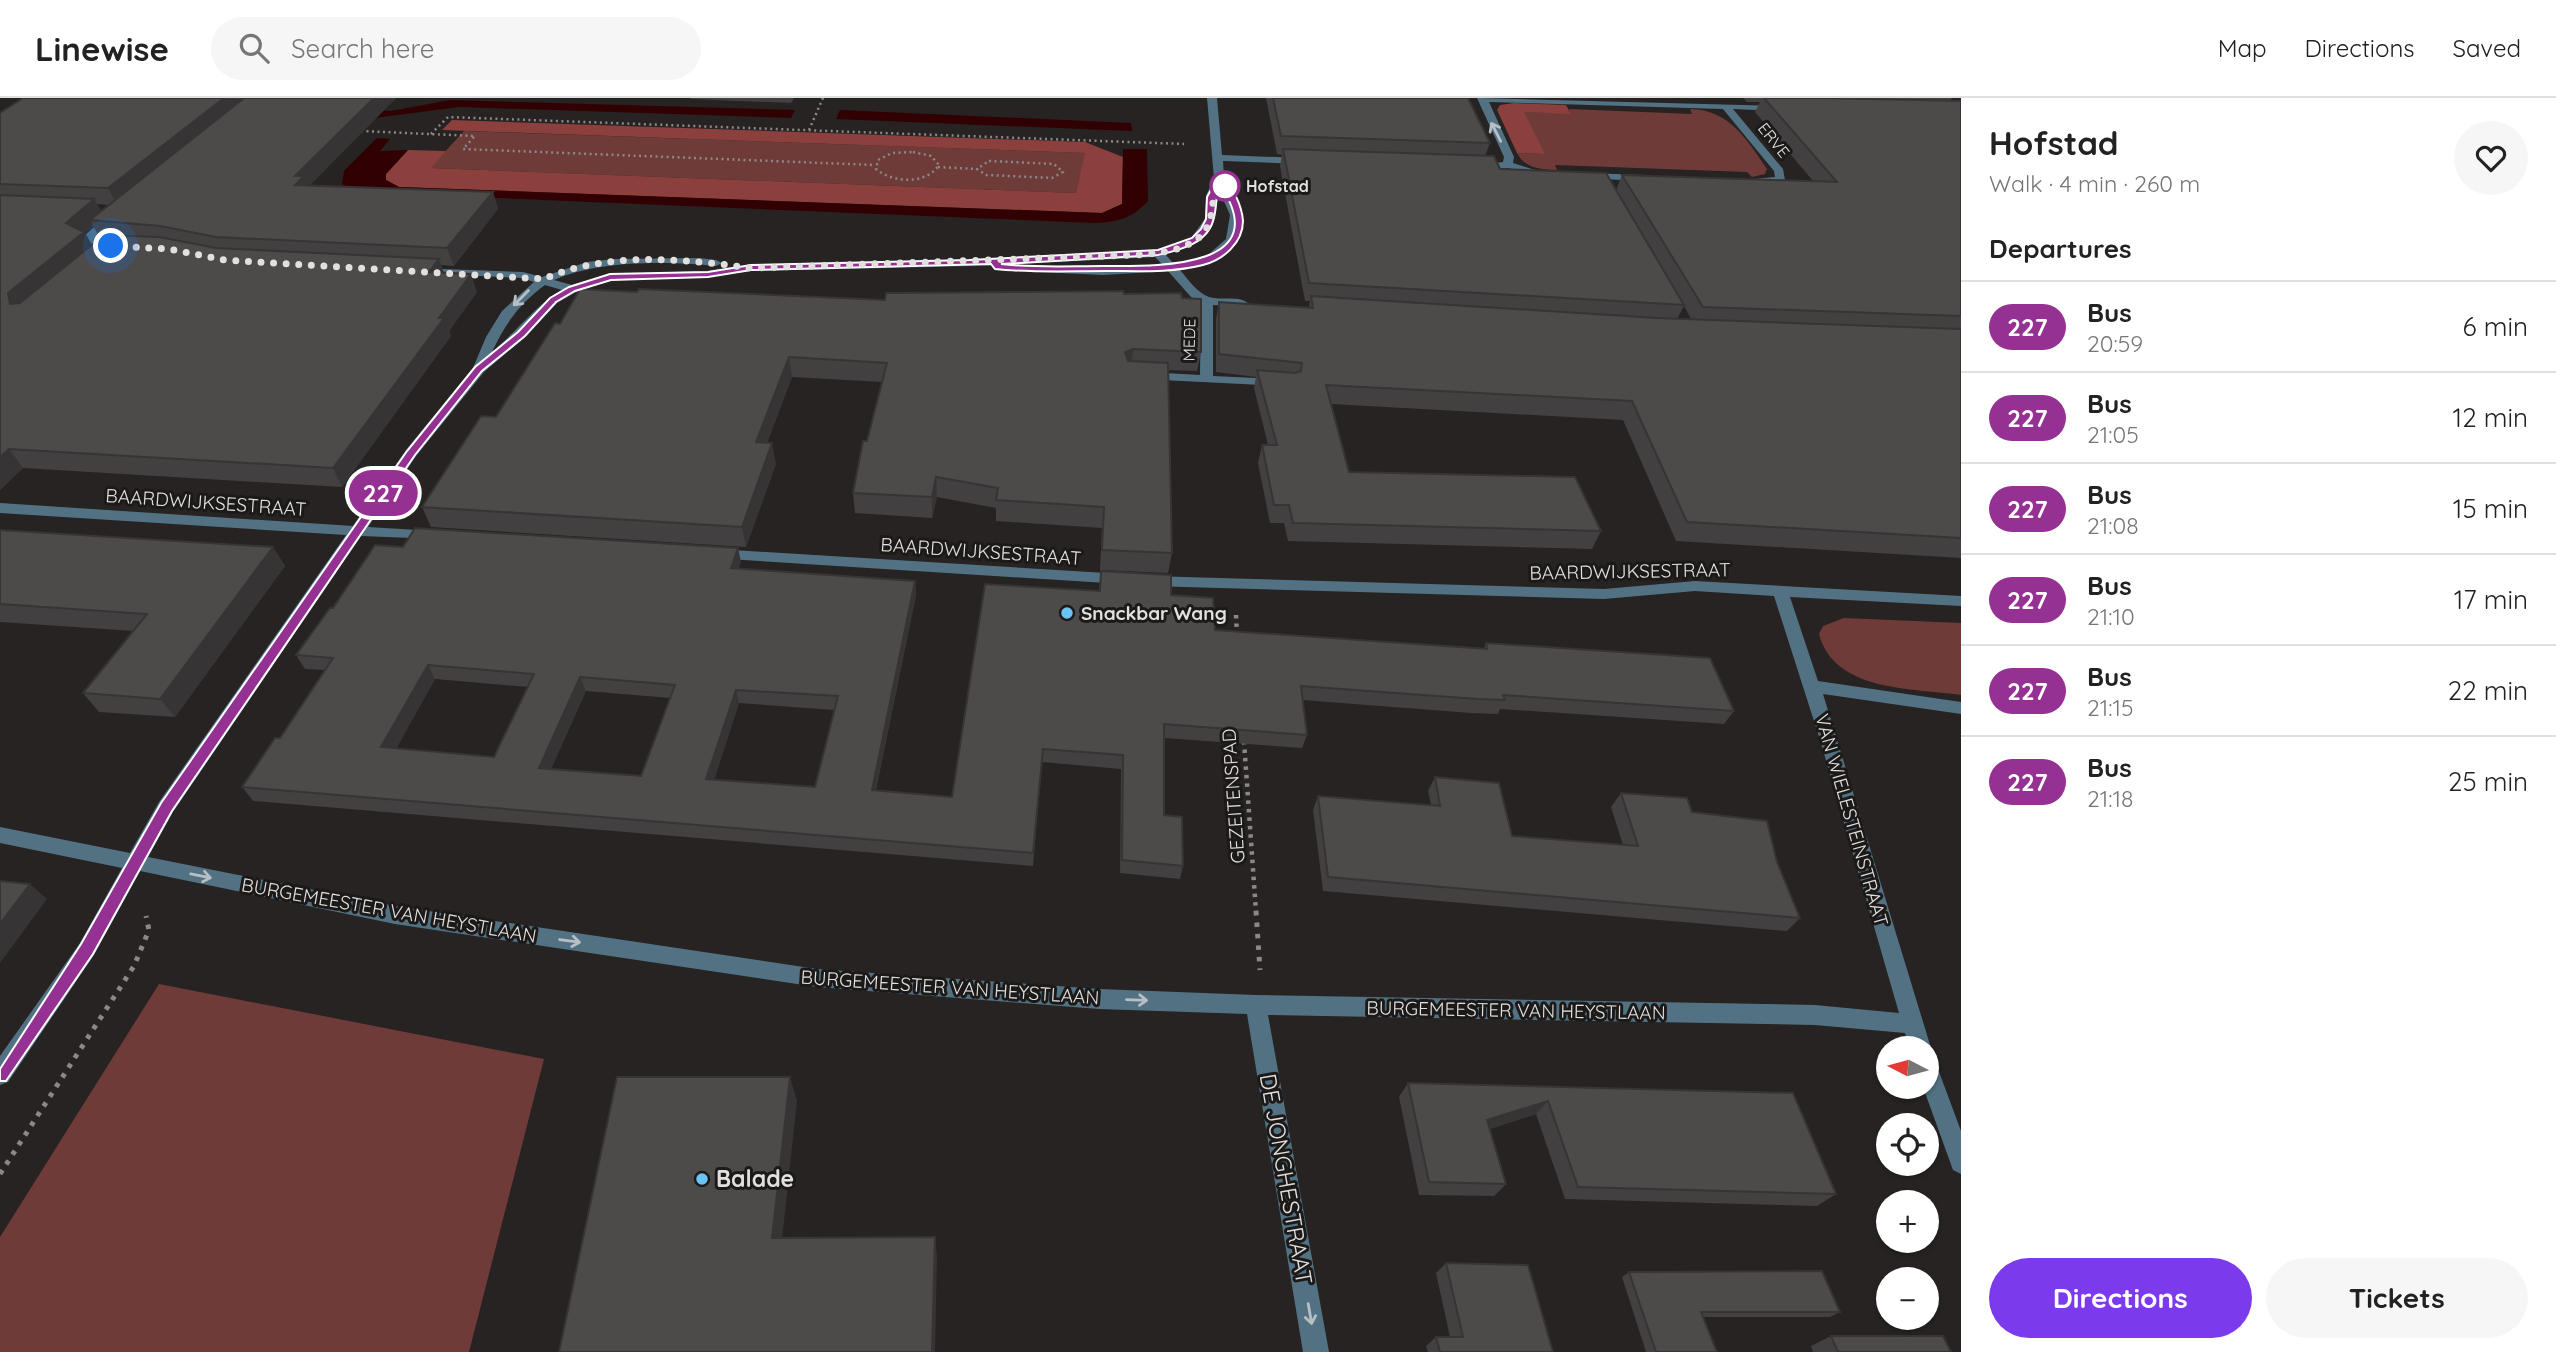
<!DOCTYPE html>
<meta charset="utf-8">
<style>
body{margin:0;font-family:Quicksand,sans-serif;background:#f6f6f6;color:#222;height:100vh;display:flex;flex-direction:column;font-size:26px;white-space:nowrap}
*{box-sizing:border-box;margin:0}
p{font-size:23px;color:#767676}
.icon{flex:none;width:38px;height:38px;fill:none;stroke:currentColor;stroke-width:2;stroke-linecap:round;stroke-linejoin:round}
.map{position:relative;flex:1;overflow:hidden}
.details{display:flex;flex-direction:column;background:#fff;width:595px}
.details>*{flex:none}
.badge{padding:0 14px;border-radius:23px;font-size:24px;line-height:46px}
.needle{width:46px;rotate:276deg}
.tools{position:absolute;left:1876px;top:938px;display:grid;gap:14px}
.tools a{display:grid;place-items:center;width:63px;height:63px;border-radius:50%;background:#fff;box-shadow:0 2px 5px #0004;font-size:35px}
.you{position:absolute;width:35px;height:35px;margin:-18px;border:5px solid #fff;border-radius:50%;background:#1a73e8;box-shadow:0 0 0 10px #1a73e833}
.map>.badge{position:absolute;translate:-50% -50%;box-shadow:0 0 0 4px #fff}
h2{padding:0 28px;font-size:26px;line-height:63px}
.round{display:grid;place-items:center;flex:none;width:74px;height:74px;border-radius:37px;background:#f6f6f6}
.summary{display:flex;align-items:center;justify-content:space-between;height:119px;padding:0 28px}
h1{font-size:33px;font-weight:700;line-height:52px}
.primary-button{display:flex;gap:14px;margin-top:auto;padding:14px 28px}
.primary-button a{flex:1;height:80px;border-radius:42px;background:#7c3aed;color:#fff;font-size:28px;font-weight:700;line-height:80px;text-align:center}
.primary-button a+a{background:#f6f6f6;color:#222}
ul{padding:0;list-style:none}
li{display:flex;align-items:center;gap:21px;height:91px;padding:0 28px;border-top:2px solid #e0e0e0}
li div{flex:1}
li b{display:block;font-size:26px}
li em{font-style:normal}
li .badge{min-width:77px;font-weight:700;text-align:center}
header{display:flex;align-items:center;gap:42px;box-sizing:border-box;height:98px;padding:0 35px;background:#fff;border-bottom:2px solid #e0e0e0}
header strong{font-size:33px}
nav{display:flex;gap:38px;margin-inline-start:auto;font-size:24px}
.search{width:490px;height:63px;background:#f6f6f6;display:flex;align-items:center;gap:18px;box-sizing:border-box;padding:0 24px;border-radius:38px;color:#767676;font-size:26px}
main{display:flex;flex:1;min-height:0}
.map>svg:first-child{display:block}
.green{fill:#6f3b38}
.forest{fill:#8b403d}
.water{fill:#310002}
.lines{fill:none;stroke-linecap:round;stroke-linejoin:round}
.path-far2{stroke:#8b8887;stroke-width:2.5;stroke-dasharray:2 3.5;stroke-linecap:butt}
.path-far1{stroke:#8b8887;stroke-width:4.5;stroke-dasharray:3.5 5;stroke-linecap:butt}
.path{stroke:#8b8887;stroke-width:5;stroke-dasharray:4.5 7;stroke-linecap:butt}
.minor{fill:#527284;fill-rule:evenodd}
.wall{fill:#424040;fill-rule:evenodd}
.shaded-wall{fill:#363434}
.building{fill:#4d4a4a;stroke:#363434;stroke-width:2;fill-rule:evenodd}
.oneway{stroke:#b7bfc4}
.line{fill:#953192;stroke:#fff;stroke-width:2;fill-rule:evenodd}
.walk{stroke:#e2e0df;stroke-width:7;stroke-dasharray:0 12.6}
.stop-dot{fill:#fff;stroke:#953192;stroke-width:3.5}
.poi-dot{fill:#6ac3f1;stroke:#1c1919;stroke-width:2.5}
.labels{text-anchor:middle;stroke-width:6;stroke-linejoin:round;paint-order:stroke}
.far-street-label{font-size:16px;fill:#e2e0df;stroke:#1c1919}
.far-stop-label{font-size:16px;font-weight:bold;fill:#e2e0df;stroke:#1c1919;text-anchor:start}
.street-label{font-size:19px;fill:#e2e0df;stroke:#1c1919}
.poi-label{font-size:19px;font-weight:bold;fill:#e2e0df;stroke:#1c1919;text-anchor:start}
.near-poi-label{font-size:23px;font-weight:bold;fill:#e2e0df;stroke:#1c1919;text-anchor:start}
.near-street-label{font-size:23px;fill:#e2e0df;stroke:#1c1919}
</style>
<header>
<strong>Linewise</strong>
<div class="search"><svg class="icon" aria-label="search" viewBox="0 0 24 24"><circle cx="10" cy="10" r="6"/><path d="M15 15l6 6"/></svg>Search here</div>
<nav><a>Map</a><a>Directions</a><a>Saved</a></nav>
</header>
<main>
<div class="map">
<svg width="1961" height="1254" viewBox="0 0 1961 1254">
<rect width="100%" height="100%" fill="#262322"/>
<!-- green -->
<path class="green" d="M1569,11L1692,16L1690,11C1729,12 1746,40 1767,71L1765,76L1752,79L1747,74L1555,67L1557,72C1541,71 1525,71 1517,55L1544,56L1523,14L1570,15Z
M464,33L1086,55L1076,95L430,70Z
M1844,520L1961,525V597C1913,590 1834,594 1819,536L1823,528Z
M159,886L544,961L469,1254H0V1139Z"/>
<!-- forest -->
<path class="forest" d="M1514,5L1566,7L1571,16L1524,14L1545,56L1517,55L1497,12L1500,7Z
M452,22L1085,44L1123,59L1122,106L1102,115L399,89L386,82V76L408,52L446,53L431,70L1076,95L1085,55L442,32Z"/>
<!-- water -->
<path class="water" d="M450,2L795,12L791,20L459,9L375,20L277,8L391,13Z
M840,12L1131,25L1132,33L836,21Z
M377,40L390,41L380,53L408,52L386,76V82L399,89L1102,115L1122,106L1123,51H1147L1148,103C1131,121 1118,124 1094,125L352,94L342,86L344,73Z"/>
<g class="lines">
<!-- path-far2 -->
<path class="path-far2" d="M809,32L823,0
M361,33L475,38L463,51L875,67
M431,36L448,19L1184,46
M913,54L931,58L939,67C926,87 893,85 876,71L878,62L892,55Z
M989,63L1054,66L1063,74L1052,80L986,77L977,71Z
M938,69L977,71"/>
<!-- path-far1 -->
<path class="path-far1" d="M1236,517L1237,537
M1244,643L1256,814"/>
<!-- path -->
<path class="path" d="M1256,813L1260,872
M0,1076L134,868L149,832L146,818"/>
<!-- minor -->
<path class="minor" d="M1207,0H1217L1222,57L1302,60L1307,63L1302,66L1223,63L1224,80L1241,117L1237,142L1216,162L1180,172C1188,181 1197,195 1209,199C1222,203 1237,197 1248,205L1242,209L1213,207V278L1279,281L1286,285L1284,288L1142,281V275L1147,274L1200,277L1201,204L1191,199L1168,173L1103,177L1039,174L1033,171L1039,168L1103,170L1163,167L1155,159L969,168L751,173L708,179L611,182L576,194L557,205L525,239L484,274L416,358L368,429L434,433L442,438L439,441L361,438L173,714L148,759L395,808L817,871L1099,891L1256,897L1815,907L1899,915L1821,645L1774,498L1695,493L1604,501L1150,488L1142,483L1150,478L1604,491L1695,483L1961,498V508L1790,499L1818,583L1961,604V616L1823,596L1931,950L1928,957L1927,950H1909L1905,935L1815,927L1268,917L1329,1254H1303L1247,916L1099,911L817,889L395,826L140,773L94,857L8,984L0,987V958L80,845L122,770L0,745V729L130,755L159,704L346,437L0,415V405L353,428L406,352L473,270L486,239L502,213L534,184L522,180L420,175L416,174V170L523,174L542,179L587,164L614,161L699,160L716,162L722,165L716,168C668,163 598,162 554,182L572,187L610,176L708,173L751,167L969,162L1157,152L1191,140L1205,121L1206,98L1214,80ZM1219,92L1230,117L1226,141L1208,157L1174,166L1165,156L1199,144L1215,121ZM545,187L562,192C536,207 516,234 492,254C505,226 520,205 545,187Z
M1477,0L1782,8L1784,10L1779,13L1733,11L1783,71L1785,82L1780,85H1754V81L1775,79L1774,73L1723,11L1489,4L1514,59L1513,65L1550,77L1545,80L1508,70L1473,72V68L1503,64L1504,59Z
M1587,75L1643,77L1648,80L1643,83L1583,80V76Z
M108,116L117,118L93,142L107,146V150L81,145V141Z
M717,451L1122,476L1130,481L1122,486L712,460L709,456L712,452Z
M1927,960L1935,963L1961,1033V1076L1953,1072L1923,989H1927Z"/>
</g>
<!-- wall -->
<path class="wall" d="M23,0H396L309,88L493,94L498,111L454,168L441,167L444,175L477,194L449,233L451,238L342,389L23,370L0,392V15ZM97,106L109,107L101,113ZM93,128L100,140L92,147L85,135Z
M691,0H794L791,5L691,1Z
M1266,0H1468L1490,45L1485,58L1500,71L1616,92L1622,77L1813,83L1755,14L1760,4H1747L1743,0H1952L1950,3H1961V460L1676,443L1623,322L1331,306L1349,374L1601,433L1592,451L1288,443L1284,425H1270L1258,365L1262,347H1268L1254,290L1256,279L1216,274V221L1219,204L1309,209L1310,203H1305L1280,68L1282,57L1277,56ZM1684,208L1691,221H1677Z
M637,194L885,202L1201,254L1197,273L1168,272L1172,455L1168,475L1100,472L1102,430L996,423V410L937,399L932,420L855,415L853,395L882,284L792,279L767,345L776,366L746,449L431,429L422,409L496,319L560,226Z
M0,432L273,449L285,468L175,619L99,614L83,595L134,533L0,524Z
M741,464L738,470L915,483L916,497L876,692L952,699L1099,493L1101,473L1171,497L1215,532L1484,550L1486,545L1734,613L1724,626L1500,611L1498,616L1471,615L1302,602L1307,637L1302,650L1164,640V717L1183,768L1180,781L1120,775L1121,671L1042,664L1033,768L253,703L242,689L280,640L325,572L305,571L296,557ZM435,581L528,589L494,659L396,651ZM586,593L670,600L641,678L551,671ZM739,605L834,612L815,689L714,682Z
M1435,679L1512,738L1623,747L1611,709L1621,695L1692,714L1777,764L1800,820L1787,833L1323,793L1313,712L1318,698L1431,707L1428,693Z
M1408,985L1793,995L1836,1096L1817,1108L1565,1101L1536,1016L1490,1031L1506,1086L1494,1098L1419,1097L1399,999Z
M1446,1165L1553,1254H1428L1426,1248L1436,1239H1450L1436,1175Z
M1629,1174L1840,1214L1830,1219H1703L1717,1254H1646L1622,1179Z
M1831,1238L1951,1254H1813L1811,1248Z"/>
<!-- shaded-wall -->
<path class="shaded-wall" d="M224,0H252L117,107L108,90Z
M374,0H396L309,88L295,87V78Z
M493,94L498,111L454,168L447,150Z
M94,101L104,118L90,122L93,128L85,135L95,152L20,213L10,206L8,195L66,125Z
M439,161L445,179L429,174Z
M471,176L477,194L449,233L451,238L342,389L333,370L439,220Z
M1133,251L1131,270L1125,254Z
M789,259L792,279L759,364L756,344Z
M772,345L776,366L746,449L742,429Z
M9,351L23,370L0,392V359Z
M936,379L937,399L932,420V399Z
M273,449L285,468L175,619L160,601Z
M738,450L741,464L734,484L731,470Z
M915,483L916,497L873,705L872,692Z
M428,567L435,581L389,663L381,649Z
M580,579L586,593L545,684L539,670Z
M736,592L739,605L710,695L706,681Z
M30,786L47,801L0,865V826Z
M790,979L797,1003L780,1160L772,1140Z
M1548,1003L1536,1016L1476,1035L1487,1022Z
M935,1139L937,1159L935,1254H932Z"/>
<!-- building -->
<path class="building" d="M23,0H224L108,90L0,86V15Z
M244,0H374L295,78H304L295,87L493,94L447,150L216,139L160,128L90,122Z
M1273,0H1468L1490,45L1281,38Z
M1764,0H1820L1961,3V218L1703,209L1622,77L1837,84Z
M1283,51L1494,58L1500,71L1606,75L1684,207L1309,185Z
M0,97L94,101L66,125L84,134L8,195L10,206L20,205L104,137L159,139L216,150L439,161L429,174L471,176L439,220H444L333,370L9,351L0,359Z
M580,191L637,194L639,191L885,202L886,195L1123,193L1124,196L1181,195L1182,200L1201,201V254L1133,251L1125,254L1128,263L1168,265L1172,455L1102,452L1104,409L996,402L998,390L936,379L932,399L853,395L863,343H867L887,265L789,259L756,344L772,345L742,429L422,409L481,318L496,319L555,225L560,226Z
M1311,198L1657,220L1961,231V440L1687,424L1632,303L1326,287L1349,374L1575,379L1601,433L1293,425L1289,407H1274L1262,347H1277L1257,272L1295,275L1301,273L1302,265L1219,256V204L1313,210Z
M415,430L738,450L731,470L915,483L872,692L952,699L985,486L1100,493L1101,473L1171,477V497L1213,500L1215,532L1487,551L1486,545L1710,560L1734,613L1503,597L1505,602L1478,601L1301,588L1307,637L1164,626V717L1182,719L1183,768L1122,762L1123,657L1043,651L1033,755L242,689L275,640H280L333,560L296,557L330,510H333L375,447L403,449ZM428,567L534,576L494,659L381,649ZM580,579L675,587L641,678L539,670ZM736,592L838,598L815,689L706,681Z
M0,432L273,449L160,601L83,595L147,516L0,506Z
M1435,679L1499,685L1512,738L1638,748L1621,695L1687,700L1692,714L1767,723L1777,764L1800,820L1328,779L1318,698L1440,708Z
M0,783L30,786L0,826Z
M617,979H790L772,1140L935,1139L932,1254H559Z
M1408,985L1793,995L1836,1096L1578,1089L1548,1003L1487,1022L1506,1086L1429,1084Z
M1446,1165L1528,1167L1553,1254H1440L1436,1239H1463Z
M1822,1173L1840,1214H1701L1717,1254H1656L1629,1174Z
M1831,1238H1943L1951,1254H1838Z"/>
<!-- one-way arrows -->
<defs><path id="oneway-shaft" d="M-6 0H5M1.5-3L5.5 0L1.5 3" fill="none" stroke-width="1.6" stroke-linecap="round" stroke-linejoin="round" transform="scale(1.75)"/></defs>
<g class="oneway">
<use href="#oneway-shaft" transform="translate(1496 34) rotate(-117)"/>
<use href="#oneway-shaft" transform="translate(521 200) rotate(135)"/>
<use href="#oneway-shaft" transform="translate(201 778) rotate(11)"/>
<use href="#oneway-shaft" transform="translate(570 843) rotate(8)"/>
<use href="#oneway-shaft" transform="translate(1137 902) rotate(2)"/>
<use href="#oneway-shaft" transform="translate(1310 1216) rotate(80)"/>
</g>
<!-- line -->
<path class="line" d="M1219,77C1232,85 1242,108 1243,123C1243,145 1223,162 1203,167C1171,175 1139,173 1107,173C1070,173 1032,175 995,171L991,166L751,172L708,179L611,182L575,193L556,204L525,238L482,273L415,357L172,713L93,856L6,983H0V971L81,846L161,705L407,353L475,269L518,234L550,200L569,189L610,176L708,174L751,167L969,162L1158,152L1192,140L1201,131L1206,121L1207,99ZM1220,87C1278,173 1151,168 1103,168C1069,168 1034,170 1001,166L1158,157C1179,152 1209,146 1214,119C1217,108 1215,99 1220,87Z"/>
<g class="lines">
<!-- walk -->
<path class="walk" d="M111,148L169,151L225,162L544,181C607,153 684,161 751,170L1108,158C1138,156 1199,160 1210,122C1214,106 1212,98 1219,80L1225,88"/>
</g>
<!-- markers -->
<circle class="stop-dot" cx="1225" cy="88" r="14"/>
<g class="poi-dot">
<circle cx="1067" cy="515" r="7"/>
<circle cx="702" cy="1081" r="7"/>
</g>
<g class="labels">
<!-- far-street labels -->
<g class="far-street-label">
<text transform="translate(1774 42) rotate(51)" y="6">ERVE</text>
<text transform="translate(1189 242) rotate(-89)" y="6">MEDE</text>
</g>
<!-- far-stop labels -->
<g class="far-stop-label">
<text x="1246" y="94">Hofstad</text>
</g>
<!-- street labels -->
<g class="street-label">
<text transform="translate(206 404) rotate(4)" y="7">BAARDWIJKSESTRAAT</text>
<text transform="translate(981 453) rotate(4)" y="7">BAARDWIJKSESTRAAT</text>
<text transform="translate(1630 473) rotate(-1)" y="7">BAARDWIJKSESTRAAT</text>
<text transform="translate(1233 698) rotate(-94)" y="7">GEZEITENSPAD</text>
<text transform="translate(1852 722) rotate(74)" y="7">VAN WIELESTEINSTRAAT</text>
<text transform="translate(389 812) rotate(10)" y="7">BURGEMEESTER VAN HEYSTLAAN</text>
<text transform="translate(950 889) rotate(4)" y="7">BURGEMEESTER VAN HEYSTLAAN</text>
<text transform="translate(1516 912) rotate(1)" y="7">BURGEMEESTER VAN HEYSTLAAN</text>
</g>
<!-- poi labels -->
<g class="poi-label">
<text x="1081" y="522">Snackbar Wang</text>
</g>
<!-- near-poi labels -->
<g class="near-poi-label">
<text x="716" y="1089">Balade</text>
</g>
<!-- near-street labels -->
<g class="near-street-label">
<text transform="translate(1286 1081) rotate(80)" y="8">DE JONGHESTRAAT</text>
</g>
</g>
</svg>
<div class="tools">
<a><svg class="needle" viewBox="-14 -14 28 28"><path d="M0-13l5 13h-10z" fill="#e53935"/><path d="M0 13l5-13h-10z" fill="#767676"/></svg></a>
<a><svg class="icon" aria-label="locate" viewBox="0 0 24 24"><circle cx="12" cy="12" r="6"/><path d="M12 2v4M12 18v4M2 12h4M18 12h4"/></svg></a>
<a>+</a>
<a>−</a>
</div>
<div class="you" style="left:111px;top:148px"></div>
<b class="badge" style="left:383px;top:395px;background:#953192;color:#fff">227</b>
</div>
<section class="details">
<div class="summary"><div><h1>Hofstad</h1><p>Walk · 4 min · 260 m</p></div><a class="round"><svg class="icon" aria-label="heart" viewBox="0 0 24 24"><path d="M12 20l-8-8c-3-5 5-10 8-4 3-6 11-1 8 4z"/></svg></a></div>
<h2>Departures</h2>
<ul>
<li><span class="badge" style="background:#953192;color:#fff">227</span><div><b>Bus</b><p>20:59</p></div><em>6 min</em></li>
<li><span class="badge" style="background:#953192;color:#fff">227</span><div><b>Bus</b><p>21:05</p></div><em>12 min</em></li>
<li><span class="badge" style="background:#953192;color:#fff">227</span><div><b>Bus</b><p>21:08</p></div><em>15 min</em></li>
<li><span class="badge" style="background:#953192;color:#fff">227</span><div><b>Bus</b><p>21:10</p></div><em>17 min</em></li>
<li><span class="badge" style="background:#953192;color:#fff">227</span><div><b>Bus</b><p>21:15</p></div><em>22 min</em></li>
<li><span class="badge" style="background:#953192;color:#fff">227</span><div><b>Bus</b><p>21:18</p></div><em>25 min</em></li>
</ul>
<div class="primary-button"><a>Directions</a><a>Tickets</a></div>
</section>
</main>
